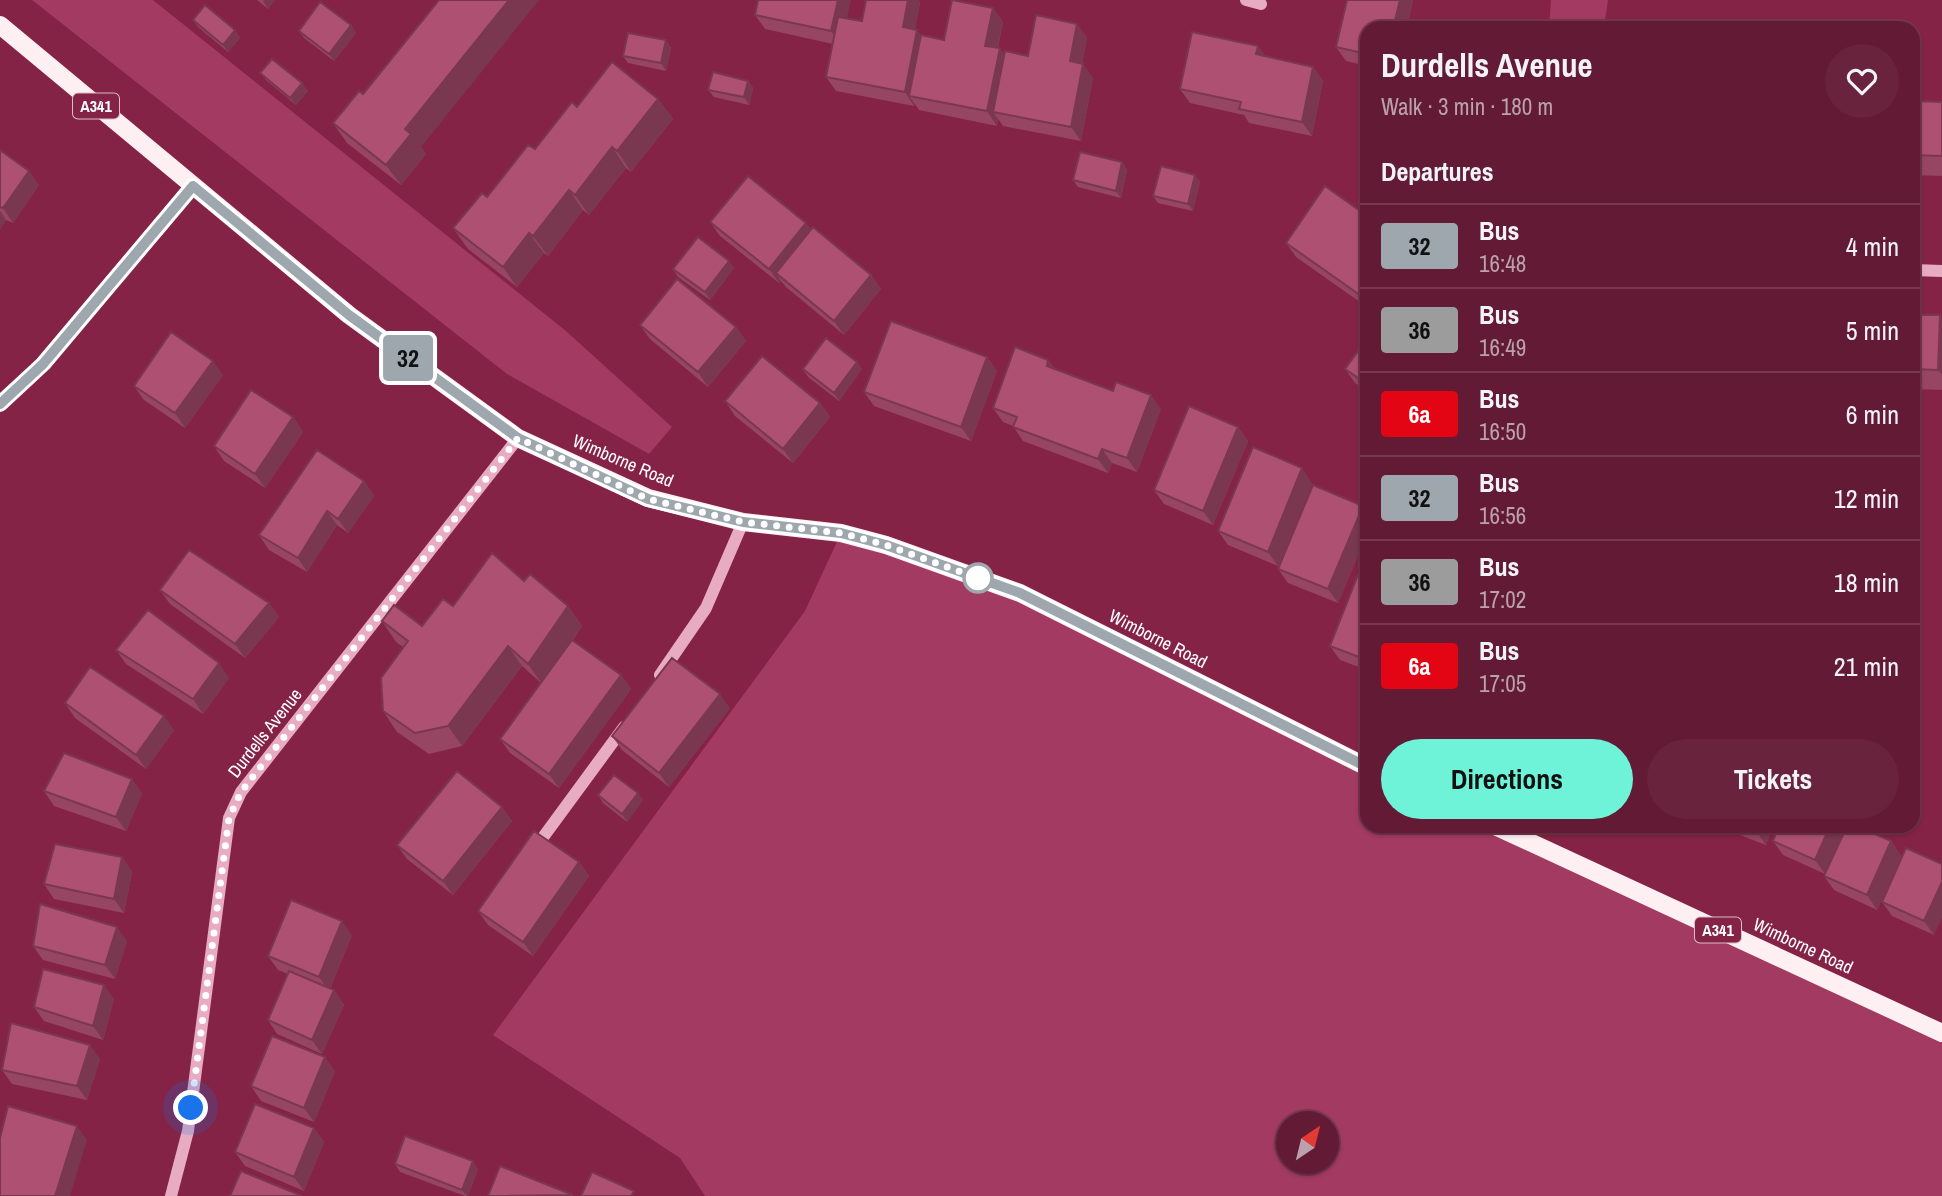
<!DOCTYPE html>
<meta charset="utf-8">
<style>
body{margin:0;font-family:"Archivo Narrow",sans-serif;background:#69233c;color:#f1f3f6;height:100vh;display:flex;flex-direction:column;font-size:26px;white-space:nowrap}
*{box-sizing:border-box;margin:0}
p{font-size:23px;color:#bba1ac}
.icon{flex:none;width:38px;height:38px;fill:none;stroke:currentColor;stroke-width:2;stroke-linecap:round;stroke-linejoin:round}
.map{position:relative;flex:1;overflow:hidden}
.panel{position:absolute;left:1360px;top:21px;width:560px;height:812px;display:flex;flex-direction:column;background:#631a34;border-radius:21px;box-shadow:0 2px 5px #0004,0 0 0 2px #77384f}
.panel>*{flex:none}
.badge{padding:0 14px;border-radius:5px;font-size:24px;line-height:46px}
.needle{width:46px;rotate:35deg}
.buttons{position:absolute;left:1276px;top:1111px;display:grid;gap:14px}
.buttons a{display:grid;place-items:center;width:63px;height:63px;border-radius:50%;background:#631a34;box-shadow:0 2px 5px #0004,0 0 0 2px #77384f;font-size:35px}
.you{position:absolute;width:35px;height:35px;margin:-18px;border:5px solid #fff;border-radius:50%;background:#1a73e8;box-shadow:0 0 0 10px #1a73e833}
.map>.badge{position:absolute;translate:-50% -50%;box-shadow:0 0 0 4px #fff}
h2{padding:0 21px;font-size:26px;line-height:63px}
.round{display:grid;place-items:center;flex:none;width:74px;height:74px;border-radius:37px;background:#69233c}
.headline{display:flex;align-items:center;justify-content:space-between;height:119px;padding:0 21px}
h1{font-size:33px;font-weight:700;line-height:52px}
.cta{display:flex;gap:14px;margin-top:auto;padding:14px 21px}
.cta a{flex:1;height:80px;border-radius:42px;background:#6ff3d8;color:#111;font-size:28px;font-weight:700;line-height:80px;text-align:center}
.cta a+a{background:#69233c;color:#f1f3f6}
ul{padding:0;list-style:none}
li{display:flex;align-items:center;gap:21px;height:84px;padding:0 21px;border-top:2px solid #77384f}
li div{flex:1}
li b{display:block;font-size:26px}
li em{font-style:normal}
li .badge{min-width:77px;font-weight:700;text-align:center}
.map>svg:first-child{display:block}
.green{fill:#a33a61;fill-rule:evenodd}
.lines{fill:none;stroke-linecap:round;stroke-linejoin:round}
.minor{stroke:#e8acc2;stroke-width:12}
.major{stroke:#feeff3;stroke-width:18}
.wall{fill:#964562}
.shaded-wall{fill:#7a3850}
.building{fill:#ae5072;stroke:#7a3850;stroke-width:2}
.line-casing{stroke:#fff;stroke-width:16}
.line{stroke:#9ea7ad;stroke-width:10}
.walk{stroke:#fff;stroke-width:7;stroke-dasharray:0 12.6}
.stop-dot{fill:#fff;stroke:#9ea7ad;stroke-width:3.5}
.labels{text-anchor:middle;stroke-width:5;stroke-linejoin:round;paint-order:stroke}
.shield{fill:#842345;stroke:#dabdc7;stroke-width:2}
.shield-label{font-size:16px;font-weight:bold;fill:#fff}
.street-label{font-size:18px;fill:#fff;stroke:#842345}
</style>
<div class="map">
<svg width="1942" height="1196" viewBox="0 0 1942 1196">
<rect width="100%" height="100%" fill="#842345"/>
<!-- green -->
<path class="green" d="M32,0H153L566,331L672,427L649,454L507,374Z
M1551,0H1608L1604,28H1549Z
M841,533L1020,593L1367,767V826H1495L1942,1033V1196H705L680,1158L493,1035L805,611ZM1288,1124H1326V1162H1288Z"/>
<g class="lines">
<!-- minor -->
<path class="minor" d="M1246,0L1261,4
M1913,270L1942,271
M0,404L43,364L193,186
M660,675L706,608L743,522
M544,836L624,727
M171,1196L188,1131L229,818L241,792L518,438"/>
<!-- major -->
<path class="major" d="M0,25L349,315L518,438L648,498L743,522L841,533L886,545L1020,593L1367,767
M1495,826L1942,1033"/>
</g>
<!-- wall -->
<path class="wall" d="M257,0H275L268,9Z
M866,0H918L920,3L915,29L921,36L944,40L993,8L1003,22L998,48L1004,55L1028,56L1077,24L1087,38L1082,64L1093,78L1081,141L1003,126L998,119L997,126L919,110L915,104L914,106L836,91L826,77L833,44L765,29L755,15L847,18L862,21Z
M1347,0H1413L1407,28H1367V66L1346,61L1336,47Z
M193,20L240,38L228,52L198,27Z
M351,25L356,33L334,61L304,38L299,31Z
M666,40L671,48L666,71L628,63L623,56Z
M1258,46L1265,56L1313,67L1323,81L1312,136L1249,123L1244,115L1190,103L1180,89Z
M260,73L308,91L296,105L266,80Z
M748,81L753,88L749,105L714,97L708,90Z
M363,94L421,147L426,154L401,185L347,143L333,123Z
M658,99L673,119L631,172L626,168L589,215L583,210L548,256L544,253L517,287L468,249L453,228L487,197L577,107Z
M1913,101L1942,102V176L1913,175Z
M0,150L39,185L13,223L6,220L0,229Z
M1122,162L1127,170L1121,198L1078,187L1073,180Z
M1195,175L1200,182L1193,211L1158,203L1153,196Z
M1367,216V307L1296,257L1286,243Z
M710,222L806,223L811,230L871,275L881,289L844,335L786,287L781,281L779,283L720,236Z
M734,268L710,300L678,277L673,269Z
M1913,315L1942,318V390L1913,389Z
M640,325L736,327L746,341L708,387L650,339Z
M1367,339V391L1355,383L1345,369Z
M987,357L997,371L971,441L874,406L864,392Z
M1048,360L1055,369L1161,409L1137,472L1112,463L1108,473L1023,441L1013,426L1003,422L993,408Z
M803,369H862L839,401L808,377Z
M223,375L185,428L144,400L134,386Z
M725,401L820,403L830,417L793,463L735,416Z
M293,417L303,432L265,488L224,461L214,446Z
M1238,427L1248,441L1213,525L1164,504L1154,490Z
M364,481L374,496L348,533L337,525L307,572L269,550L259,535Z
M1312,483L1278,566L1228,545L1218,531Z
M1367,512V534L1338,603L1288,583L1278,569Z
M1367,569V670L1340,660L1330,646Z
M524,581L568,606L582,626L573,640L621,675L631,689L559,788L510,753L500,739L541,683L522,666L462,746L429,754L397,732L383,711L403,647L396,642L382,621L422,626L453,606Z
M160,590L269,603L279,617L245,658L170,604Z
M116,650L229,678L203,714L126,664Z
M65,703L174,730L146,769L75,718Z
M730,708L669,787L622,750L612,736Z
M132,779L142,794L126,831L54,806L44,791Z
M638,793L643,800L627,822L603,803L598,795Z
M502,807L512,821L453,895L407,859L397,845Z
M1723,826H1773L1766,845L1724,829Z
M1847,826L1825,874L1783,855L1773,841Z
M1891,841L1901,856L1877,910L1834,890L1824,876Z
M1906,848L1934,935L1892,916L1882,902Z
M122,857L132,872L124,913L54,899L44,884Z
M579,862L589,876L533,956L488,925L478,911Z
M352,935L330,989L334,990L344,1005L322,1054L277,1034L268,1020L288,974L278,970L268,956Z
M127,941L115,979L43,960L33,946Z
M114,999L103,1040L44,1021L34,1007Z
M100,1059L87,1100L12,1084L2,1070Z
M335,1071L314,1122L261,1101L251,1086Z
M314,1128L324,1142L304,1191L245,1166L235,1152Z
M395,1164L478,1169L468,1196H465L400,1172Z"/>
<!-- shaded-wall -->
<path class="shaded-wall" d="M264,0H275L268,9L263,1Z
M509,0H539L421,147L426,154L401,185L386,165L405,129Z
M838,0H851L841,45L831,31Z
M908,0H918L920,3L913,41L903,27Z
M1400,0H1413L1407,28H1393Z
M993,8L1003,22L995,60L985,46Z
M1077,24L1087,38L1080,75L1070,61Z
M351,25L356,33L334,61L329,54Z
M235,30L240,38L228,52L223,45Z
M917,30L927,44L909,96L915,104L914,106L905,92Z
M666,40L671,48L666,71L661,63Z
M1258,46L1268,60L1256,54Z
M1000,48L1010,62L993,112L998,119L997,126L987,111Z
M1083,64L1093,78L1081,141L1071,127Z
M1313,67L1323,81L1312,136L1302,122Z
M748,81L753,88L749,105L744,97Z
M302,83L308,91L296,105L290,98Z
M658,99L673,119L631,172L617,151Z
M612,147L626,168L589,215L575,195Z
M1122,162L1127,170L1121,198L1116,191Z
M29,171L39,185L13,223L3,208Z
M1195,175L1200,182L1193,211L1188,204Z
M569,190L583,210L548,256L533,236Z
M0,211L6,220L0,229Z
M806,223L816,238L776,273L781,281L779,283L769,269Z
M529,233L544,253L517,287L503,267Z
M729,261L734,268L710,300L705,292Z
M871,275L881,289L844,335L834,321Z
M1940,315L1942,318V375L1938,370Z
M736,327L746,341L708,387L698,372Z
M987,357L997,371L971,441L961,427Z
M1048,360L1058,374L1047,366Z
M213,361L223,375L185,428L175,413Z
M857,362L862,369L839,401L834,393Z
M1151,395L1161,409L1137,472L1127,458Z
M820,403L830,417L793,463L783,449Z
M293,417L303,432L265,488L255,474Z
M1238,427L1248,441L1213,525L1203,511Z
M1102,449L1112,463L1108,473L1098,459Z
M1302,468L1312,483L1278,566L1268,552Z
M364,481L374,496L348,533L338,519Z
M1363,506L1367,512V534L1338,603L1328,589Z
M327,511L337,525L307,572L298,558Z
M269,603L279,617L245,658L235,644Z
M568,606L582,626L542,684L528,664Z
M508,646L522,666L462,746L448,726Z
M219,663L229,678L203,714L193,699Z
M621,675L631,689L559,788L549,774Z
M720,694L730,708L669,787L659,773Z
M164,716L174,730L146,769L136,755Z
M132,779L142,794L126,831L116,817Z
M638,793L643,800L627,822L622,814Z
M502,807L512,821L453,895L443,881Z
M1758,826H1773L1766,845L1756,831Z
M1830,826H1847L1825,874L1815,860Z
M1891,841L1901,856L1877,910L1867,895Z
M122,857L132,872L124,913L114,899Z
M579,862L589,876L533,956L523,942Z
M1942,882V918L1934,935L1924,921Z
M342,921L352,935L329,991L319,977Z
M117,927L127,941L115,979L105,965Z
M104,985L114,999L103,1040L93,1026Z
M334,990L344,1005L322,1054L312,1040Z
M90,1045L100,1059L87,1100L77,1086Z
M325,1057L335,1071L314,1122L304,1108Z
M77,1126L87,1140L70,1196H55Z
M314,1128L324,1142L304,1191L294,1177Z
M473,1161L478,1169L468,1196H467L462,1190Z"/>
<!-- building -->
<path class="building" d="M439,0H509L405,129L411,134L386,165L333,123L359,91L363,94Z
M758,0H838L831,31L755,15Z
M866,0H908L903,27L917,30L905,92L826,77L838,17L862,21Z
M952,0L993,8L985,46L1000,48L987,111L909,96L921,35L944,40Z
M1347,0H1400L1393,28H1367V54L1336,47Z
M320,2L351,25L329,54L299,31Z
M205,5L235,30L223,45L193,20Z
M1036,15L1077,24L1070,61L1083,64L1071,127L993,112L1005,51L1028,56Z
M1192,32L1258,46L1256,54L1313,67L1302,122L1239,109L1241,102L1180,89Z
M628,33L666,40L661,63L623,56Z
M272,59L302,83L290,98L260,73Z
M612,62L658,99L617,151L612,147L575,195L569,190L533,236L529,233L503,267L453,228L482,193L487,197L528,145L535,149L572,102L577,107Z
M713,72L748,81L744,97L708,90Z
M1913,101L1942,102V156L1913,155Z
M0,150L29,171L3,208L0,207Z
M1080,152L1122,162L1116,191L1073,180Z
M1161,166L1195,175L1188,204L1153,196Z
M748,176L806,223L769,269L710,222Z
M1325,186L1367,216V300L1286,243Z
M813,227L871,275L834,321L776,273Z
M698,237L729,261L705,292L673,269Z
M677,279L736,327L698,372L640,325Z
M1913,315H1940L1938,370L1913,369Z
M891,321L987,357L961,427L864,392Z
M171,332L213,361L175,413L134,386Z
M826,338L857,362L834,393L803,369Z
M1367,339V384L1345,369Z
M1015,347L1048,360L1047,366L1113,391L1116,382L1151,395L1127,458L1102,449L1098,459L1013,427L1017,417L993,408Z
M762,356L820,403L783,449L725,401Z
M251,390L293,417L255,474L214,446Z
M1189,406L1238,427L1203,511L1154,490Z
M1253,447L1302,468L1268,552L1218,531Z
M317,450L364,481L338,519L327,511L298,558L259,535Z
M1313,485L1363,506L1328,589L1278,569Z
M189,550L269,603L235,644L160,590Z
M492,553L524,581L530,574L568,606L528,664L508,646L448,726L415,733L383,711L381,678L408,641L382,621L394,605L422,626L443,599L453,606Z
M1361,567L1367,569V660L1330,646Z
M148,610L219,663L193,699L116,650Z
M572,640L621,675L549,774L500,739Z
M672,658L720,694L659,773L612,736Z
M90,667L164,716L136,755L65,703Z
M64,753L132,779L116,817L44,791Z
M457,771L502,807L443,881L397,845Z
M614,775L638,793L622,814L598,795Z
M1743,826H1758L1756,831Z
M1779,826H1830L1815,860L1773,841Z
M1847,826H1857L1891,841L1867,895L1824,876Z
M534,831L579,862L523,942L478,911Z
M55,844L122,857L114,899L44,884Z
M1906,848L1942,864V882L1924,921L1882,902Z
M291,900L342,921L319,977L268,956Z
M40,904L117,927L105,965L33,946Z
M43,969L104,985L93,1026L34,1007Z
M289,971L334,990L312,1040L268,1020Z
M11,1023L90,1045L77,1086L2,1070Z
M272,1036L325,1057L304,1108L251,1086Z
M255,1104L314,1128L294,1177L235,1152Z
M8,1106L77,1126L55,1196H0V1138Z
M405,1136L473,1161L462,1190L395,1164Z
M500,1166L573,1195L488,1196Z
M241,1171L302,1196H230Z
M592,1172L634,1191L631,1196H581Z"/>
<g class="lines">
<!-- line casing -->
<g class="line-casing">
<path id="line" d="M0,404L43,364L193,186L349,315L518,438L648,499L743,522L841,533L886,545L1020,593L1367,767"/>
</g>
<!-- line -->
<use href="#line" class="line"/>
<!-- walk -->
<path class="walk" d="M191,1108L229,818L241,792L518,438L648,499L743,522L841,533L886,545L978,578"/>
</g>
<!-- markers -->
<circle class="stop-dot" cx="978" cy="578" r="14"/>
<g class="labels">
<!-- shield labels -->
<g class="shield">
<rect x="73" y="93.5" width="46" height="25" rx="5"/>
<rect x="1695" y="917.5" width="46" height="25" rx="5"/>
</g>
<g class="shield-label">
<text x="96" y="112">A341</text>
<text x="1718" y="936">A341</text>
</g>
<!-- street labels -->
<g class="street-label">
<text transform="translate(623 461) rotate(23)" y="6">Wimborne Road</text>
<text transform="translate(1158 639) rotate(27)" y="6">Wimborne Road</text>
<text transform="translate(265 733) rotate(-52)" y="6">Durdells Avenue</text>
<text transform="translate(1803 946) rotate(25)" y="6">Wimborne Road</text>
</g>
</g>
</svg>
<div class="buttons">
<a><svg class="needle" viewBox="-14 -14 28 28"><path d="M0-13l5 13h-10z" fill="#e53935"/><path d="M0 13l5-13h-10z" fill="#bba1ac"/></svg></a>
</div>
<div class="you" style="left:191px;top:1108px"></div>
<b class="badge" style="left:408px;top:358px;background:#9ea7ad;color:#111">32</b>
<section class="panel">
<div class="headline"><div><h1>Durdells Avenue</h1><p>Walk · 3 min · 180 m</p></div><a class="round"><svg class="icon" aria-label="heart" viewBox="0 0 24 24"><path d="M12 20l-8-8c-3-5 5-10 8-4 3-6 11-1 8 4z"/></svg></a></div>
<h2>Departures</h2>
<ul>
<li><span class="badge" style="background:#9ea7ad;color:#111">32</span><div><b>Bus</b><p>16:48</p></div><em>4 min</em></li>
<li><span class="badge" style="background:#9d9c9c;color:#111">36</span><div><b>Bus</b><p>16:49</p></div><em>5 min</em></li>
<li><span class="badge" style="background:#e30513;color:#fff">6a</span><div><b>Bus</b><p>16:50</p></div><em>6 min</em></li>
<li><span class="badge" style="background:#9ea7ad;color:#111">32</span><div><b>Bus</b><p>16:56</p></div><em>12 min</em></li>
<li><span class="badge" style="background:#9d9c9c;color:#111">36</span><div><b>Bus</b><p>17:02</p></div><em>18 min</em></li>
<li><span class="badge" style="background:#e30513;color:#fff">6a</span><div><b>Bus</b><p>17:05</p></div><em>21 min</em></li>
</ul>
<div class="cta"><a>Directions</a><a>Tickets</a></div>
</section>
</div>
